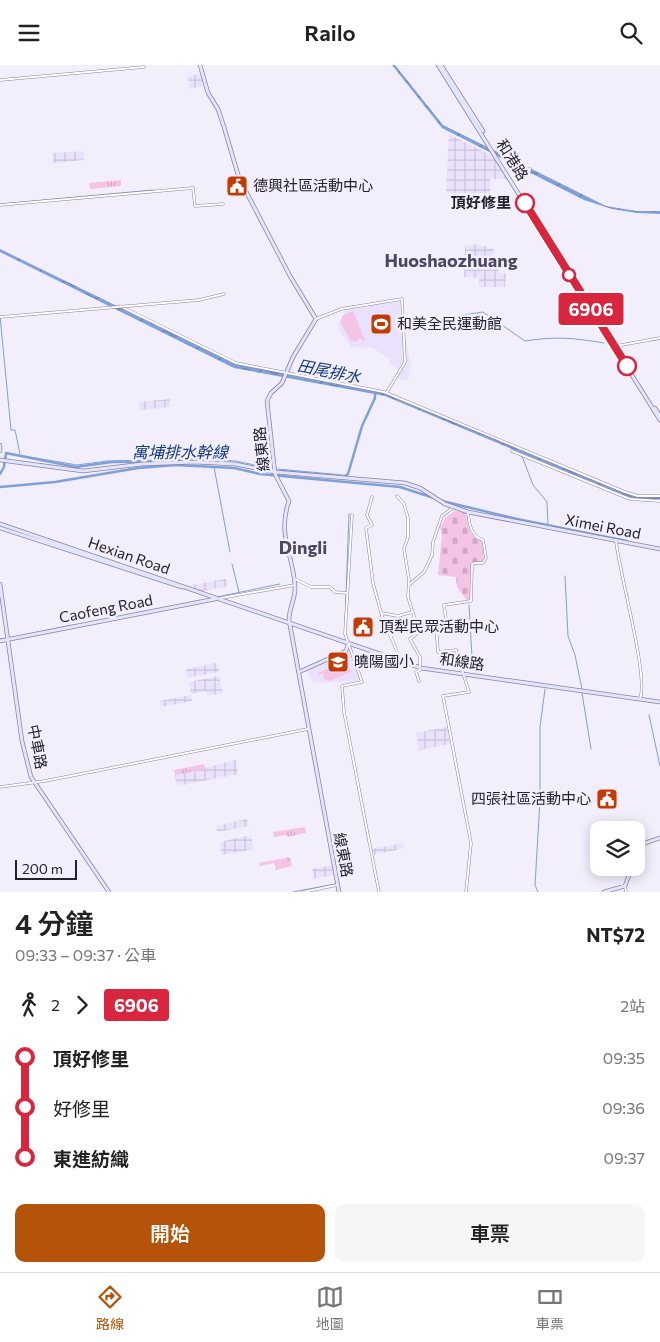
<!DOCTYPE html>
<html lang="zh-TW">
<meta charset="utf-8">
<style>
body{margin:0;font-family:Commissioner,"Noto Sans TC",sans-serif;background:#f6f6f6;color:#222;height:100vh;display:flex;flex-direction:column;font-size:19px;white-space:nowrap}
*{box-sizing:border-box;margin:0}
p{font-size:16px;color:#767676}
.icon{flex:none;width:28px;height:28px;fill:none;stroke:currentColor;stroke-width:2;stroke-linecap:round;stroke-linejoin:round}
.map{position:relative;height:827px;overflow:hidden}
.details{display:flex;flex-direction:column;background:#fff;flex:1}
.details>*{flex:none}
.badge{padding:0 10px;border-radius:4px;font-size:18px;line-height:32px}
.tools{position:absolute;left:590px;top:756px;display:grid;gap:10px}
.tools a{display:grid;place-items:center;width:55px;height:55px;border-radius:10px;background:#fff;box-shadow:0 2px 12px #0003;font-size:25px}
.scale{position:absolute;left:15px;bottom:12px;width:62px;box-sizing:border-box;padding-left:5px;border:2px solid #25212e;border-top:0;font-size:14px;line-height:18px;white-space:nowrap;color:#25212e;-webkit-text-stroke:4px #f2eefc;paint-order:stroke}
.map>.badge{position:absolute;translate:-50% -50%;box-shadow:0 0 0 2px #fff}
.legs{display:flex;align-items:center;gap:8px;height:55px;padding:0 15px;font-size:16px}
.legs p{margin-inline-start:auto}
.summary{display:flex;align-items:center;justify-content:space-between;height:85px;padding:0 15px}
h1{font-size:28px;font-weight:600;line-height:38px}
.button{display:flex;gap:10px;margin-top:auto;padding:10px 15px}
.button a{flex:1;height:58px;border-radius:10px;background:#b45309;color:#fff;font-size:20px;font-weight:600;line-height:58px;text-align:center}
.button a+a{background:#f6f6f6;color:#222}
ul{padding:0 15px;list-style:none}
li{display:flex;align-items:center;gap:18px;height:50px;font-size:19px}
li i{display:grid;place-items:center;width:8px;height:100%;margin:0 6px;background:currentColor}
li i::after{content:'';width:12px;height:12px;margin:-6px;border:4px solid;border-radius:50%;background:#fff}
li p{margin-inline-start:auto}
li:first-child i{background:linear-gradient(#0000 50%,currentColor 0)}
li:last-child i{background:linear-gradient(currentColor 50%,#0000 0)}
header{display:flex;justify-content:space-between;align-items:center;height:65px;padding:0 15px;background:#fff;font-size:22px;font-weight:600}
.tab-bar{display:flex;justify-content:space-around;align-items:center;height:70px;border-top:1px solid #e0e0e0;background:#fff;font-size:14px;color:#767676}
.tab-bar a{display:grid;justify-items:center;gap:2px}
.tab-bar .active{color:#b45309}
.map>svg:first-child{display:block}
.built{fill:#eae2fc}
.industrial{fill:url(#industrial-grid)}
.grass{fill:url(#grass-tufts)}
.cemetery{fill:url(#cemetery-stones)}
.garden{fill:#f5c3e5}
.water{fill:url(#water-waves)}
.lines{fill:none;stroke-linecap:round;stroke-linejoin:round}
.stream{stroke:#7ea1da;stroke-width:1}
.canal{stroke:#7ea1da;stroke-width:2.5}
.street-casing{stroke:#8b81a1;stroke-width:3}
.secondary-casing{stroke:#8b81a1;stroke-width:4.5}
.street{stroke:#fff;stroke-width:2}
.secondary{stroke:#e2e5fb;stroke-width:3}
.line-1-casing{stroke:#fff;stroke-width:11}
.line-1{stroke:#d7263d;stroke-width:8}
.stop-1-dot{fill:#fff;stroke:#d7263d;stroke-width:2.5}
.labels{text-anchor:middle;stroke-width:5;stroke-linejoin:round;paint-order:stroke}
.street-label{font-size:15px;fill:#25212e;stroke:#f2eefc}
.poi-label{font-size:15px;fill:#25212e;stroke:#f2eefc;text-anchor:start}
.stop-label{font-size:15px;font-weight:bold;fill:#25212e;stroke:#f2eefc;text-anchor:end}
.water-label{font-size:16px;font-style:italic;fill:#133c7f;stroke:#f2eefc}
.quarter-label{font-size:18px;font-weight:bold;fill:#4e4561;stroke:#f2eefc}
</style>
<header><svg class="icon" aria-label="menu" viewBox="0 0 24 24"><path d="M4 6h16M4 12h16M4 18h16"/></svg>Railo<svg class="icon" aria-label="search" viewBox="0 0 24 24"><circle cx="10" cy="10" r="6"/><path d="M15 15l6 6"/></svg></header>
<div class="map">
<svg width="660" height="827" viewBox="0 0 660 827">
<defs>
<pattern id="industrial-grid" width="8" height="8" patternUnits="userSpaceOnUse" patternTransform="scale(1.25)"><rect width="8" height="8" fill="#eae2fc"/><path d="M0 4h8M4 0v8" fill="none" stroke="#c9c2d8"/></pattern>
<pattern id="grass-tufts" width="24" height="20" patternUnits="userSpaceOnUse" patternTransform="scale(1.25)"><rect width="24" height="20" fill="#f5c3e5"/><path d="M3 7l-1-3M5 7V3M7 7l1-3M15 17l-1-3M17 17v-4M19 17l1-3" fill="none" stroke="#d2a7c5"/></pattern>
<pattern id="cemetery-stones" width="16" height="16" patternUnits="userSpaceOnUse" patternTransform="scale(1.25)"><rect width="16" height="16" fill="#f5c3e5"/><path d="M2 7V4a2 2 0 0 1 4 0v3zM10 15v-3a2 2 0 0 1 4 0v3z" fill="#d2a7c5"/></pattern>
<pattern id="water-waves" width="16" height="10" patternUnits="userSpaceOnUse" patternTransform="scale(1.25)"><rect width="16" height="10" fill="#7ea1da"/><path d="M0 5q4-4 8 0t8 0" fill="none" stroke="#6783b1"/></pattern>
</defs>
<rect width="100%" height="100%" fill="#f2eefc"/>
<!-- built -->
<path class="built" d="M402,236L403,263L411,299L408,316L397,314L398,305L394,300H390L389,294L381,288L372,283L351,282L341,268L338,260L339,256L345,253L344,245Z
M349,585L361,616L315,618L311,615L307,604Z"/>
<!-- industrial -->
<path class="industrial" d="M201,9L204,21L190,24L188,11Z
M449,69L496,93L508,114H490V128H446Z
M84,86V95L53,98L52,88Z
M477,179L494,184L492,201H498L499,209L506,208L505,222H479V213L464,212L465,181Z
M170,334V342L140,345L139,337Z
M226,514L228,521L202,526L187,521Z
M217,598L219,607L187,613L186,604Z
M219,611L223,628L207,631L206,626L191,629L189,617Z
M191,630L192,636L161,642L160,636Z
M447,662L450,679L419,685L416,668Z
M236,695L238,709L177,721L175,710Z
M247,754L249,761L217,767L216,761Z
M251,770L254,784L222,790L220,777Z
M403,778L404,783L373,790L372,784Z
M332,800L334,810L314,814L312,804Z"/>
<!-- grass -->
<path class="grass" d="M121,115V121L90,124L89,118Z
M204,699L205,704L175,710L174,705Z
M305,762L306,768L287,772L286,770L274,772L273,767Z
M290,792L292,801L276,805L274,798L260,801L259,798Z"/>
<!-- cemetery -->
<path class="cemetery" d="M455,446L466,448C468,459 469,473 482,476L484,496L471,498L470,535L467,536L457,522L456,512L438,510L442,470L440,462L446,452Z"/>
<!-- garden -->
<path class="garden" d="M353,246L365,275L363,276L361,273L355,277L350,275L341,258L342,251Z
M346,596L351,607L329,616L324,614L323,608L319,610L318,608Z"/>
<!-- water -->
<path class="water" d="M392,0H395L443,60L606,141L636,146H660V149L637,148L612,144L584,135L442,63Z
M0,184L236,299L384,328L626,428L636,431L660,432V434H639L624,431L385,331L234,303L0,187Z"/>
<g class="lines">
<!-- stream -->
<path class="stream" d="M0,139L153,125
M0,251L11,365H15L20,389
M443,253L483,247L525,276C556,271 574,273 604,278
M651,276L660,274
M18,390L77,400L107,396L207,394L236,396L273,404
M522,391L533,420L547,437L548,461
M214,402L230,487
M277,404L343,410
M232,499L239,527
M565,511L568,571L575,590L582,624
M217,532L280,519
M469,540L472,592
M345,557L349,449
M33,568L73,560
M0,574L7,573
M582,628L591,684
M649,650L660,701
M293,827L335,819
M538,827L535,820L540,735V662L545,624"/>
<!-- canal -->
<path class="canal" d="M281,406L335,411
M0,409L4,402L6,388L76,402L112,397L193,396
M343,412L348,409L362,361L375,333V327
M0,422L55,417L138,403L176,400L234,403L260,409L400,422L434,433
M442,436L517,454L627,476"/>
<!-- street casing -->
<g class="street-casing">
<path id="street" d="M0,15L144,2
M529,109L530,104
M0,140L193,123L195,141L223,139
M120,241L236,298L384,327L625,427L638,431H660
M0,252L199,235L224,229
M316,254L341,244L402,234L405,297L387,327
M616,281L660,273
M512,386L630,434L660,436
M397,431L404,439L408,453V472L404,484L409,515L408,532L419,567L410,574L420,592V605L416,607L419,616
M372,432L367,450L372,460L366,463L373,518L382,551L401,596
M352,450L345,569L362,617L342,621L344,647L379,827
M616,476C619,507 649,613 640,633
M295,514L311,522H330L335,527L347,528
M410,519L424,507L432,490L433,477L442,451L451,444
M221,533L295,520
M381,548L398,551L412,547
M0,722L45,716L308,664
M625,821L626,827
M303,827L337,820
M466,827L471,778L443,631L469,627L456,585L438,587L436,558L446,554L444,540L471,536L472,500L474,498H483L486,493L483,475C471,471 469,459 468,447"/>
</g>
<!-- secondary casing -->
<g class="secondary-casing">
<path id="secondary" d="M200,0L208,28L218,44L224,62L239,113L290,211L316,254L293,292L282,318L271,328L267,336L275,409L289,436C277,470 293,489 295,521C296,533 289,542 289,555L339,827
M438,0L660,355
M441,0L483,66
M528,139L629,302
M655,343L660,351
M0,380V386
M0,395L83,406L142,399L194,397L235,399L275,407L405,418L420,423L445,439L468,447L660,484
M0,459L421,603L660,637
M0,463L182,522
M0,519L22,676L31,712L109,827
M0,576L215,534
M299,607L346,586L348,579
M636,791L642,779L660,773
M604,827L625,821L632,802"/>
</g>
<!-- street -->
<use href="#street" class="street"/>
<!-- secondary -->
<use href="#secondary" class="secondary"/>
</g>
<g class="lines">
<!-- line-1 casing -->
<g class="line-1-casing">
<path id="line-1" d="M525,138L627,301"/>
</g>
<!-- line-1 -->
<use href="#line-1" class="line-1"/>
</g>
<!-- icons -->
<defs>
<g id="civic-square" transform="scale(1.125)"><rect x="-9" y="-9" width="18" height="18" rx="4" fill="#c23b06" stroke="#f2eefc"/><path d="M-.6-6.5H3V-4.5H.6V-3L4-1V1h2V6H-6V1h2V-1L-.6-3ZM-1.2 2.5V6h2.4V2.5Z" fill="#fff"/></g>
<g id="stadium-square" transform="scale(1.125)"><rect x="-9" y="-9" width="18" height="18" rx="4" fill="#c23b06" stroke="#f2eefc"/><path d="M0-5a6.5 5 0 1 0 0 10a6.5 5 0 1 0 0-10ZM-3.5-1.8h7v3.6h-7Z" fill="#fff"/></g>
<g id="school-square" transform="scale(1.125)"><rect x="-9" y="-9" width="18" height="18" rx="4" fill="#c23b06" stroke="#f2eefc"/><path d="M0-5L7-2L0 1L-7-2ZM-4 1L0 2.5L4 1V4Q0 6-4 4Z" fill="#fff"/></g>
</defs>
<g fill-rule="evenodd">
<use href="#civic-square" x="237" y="121"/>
<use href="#stadium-square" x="381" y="259"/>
<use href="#civic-square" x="363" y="562"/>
<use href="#school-square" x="338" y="597"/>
<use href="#civic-square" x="607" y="734"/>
</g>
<!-- markers -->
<g class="stop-1-dot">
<circle cx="525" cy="138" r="9"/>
<circle cx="569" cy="210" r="6"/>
<circle cx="627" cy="301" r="9"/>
</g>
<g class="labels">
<!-- street labels -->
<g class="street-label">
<text transform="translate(512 95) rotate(58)" y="5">和港路</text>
<text transform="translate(262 384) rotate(-96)" y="5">線東路</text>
<text transform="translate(603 462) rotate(11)" y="5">Ximei Road</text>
<text transform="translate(129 491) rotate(19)" y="5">Hexian Road</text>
<text transform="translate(106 544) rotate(-11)" y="5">Caofeng Road</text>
<text transform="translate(462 597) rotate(8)" y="5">和線路</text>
<text transform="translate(37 682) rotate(79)" y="5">中車路</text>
<text transform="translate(343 790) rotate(79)" y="5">線東路</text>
</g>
<!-- poi labels -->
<g class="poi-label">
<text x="253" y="126">德興社區活動中心</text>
<text x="397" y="264">和美全民運動館</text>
<text x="379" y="567">頂犁民眾活動中心</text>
<text x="354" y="602">曉陽國小</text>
<text x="591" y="739" text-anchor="end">四張社區活動中心</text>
</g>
<!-- stop labels -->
<g class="stop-label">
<text x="511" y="143">頂好修里</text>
</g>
<!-- water labels -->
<g class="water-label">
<text transform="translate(329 306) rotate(11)" y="6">田尾排水</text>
<text x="180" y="393">寓埔排水幹線</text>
</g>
<!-- quarter labels -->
<g class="quarter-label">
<text x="451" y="202">Huoshaozhuang</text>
<text x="303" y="489">Dingli</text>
</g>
</g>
</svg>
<div class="tools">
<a><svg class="icon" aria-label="layers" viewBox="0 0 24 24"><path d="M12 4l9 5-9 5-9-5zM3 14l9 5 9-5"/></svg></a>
</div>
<div class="scale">200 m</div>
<b class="badge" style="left:591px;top:244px;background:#d7263d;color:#fff">6906</b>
</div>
<section class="details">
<div class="summary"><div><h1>4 分鐘</h1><p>09:33 – 09:37 · 公車</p></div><b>NT$72</b></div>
<div class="legs"><svg class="icon" aria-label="walk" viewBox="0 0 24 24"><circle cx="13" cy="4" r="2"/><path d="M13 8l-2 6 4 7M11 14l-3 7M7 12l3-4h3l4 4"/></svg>2<svg class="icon" aria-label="forward" viewBox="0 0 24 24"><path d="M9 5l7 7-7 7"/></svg><b class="badge" style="background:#d7263d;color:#fff">6906</b><p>2站</p></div>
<ul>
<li><i style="color:#d7263d"></i><b>頂好修里</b><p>09:35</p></li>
<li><i style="color:#d7263d"></i><span>好修里</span><p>09:36</p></li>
<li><i style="color:#d7263d"></i><b>東進紡織</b><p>09:37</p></li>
</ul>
<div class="button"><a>開始</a><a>車票</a></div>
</section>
<nav class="tab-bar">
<a class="active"><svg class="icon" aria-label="directions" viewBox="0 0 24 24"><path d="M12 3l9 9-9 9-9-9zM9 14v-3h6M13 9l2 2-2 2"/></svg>路線</a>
<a><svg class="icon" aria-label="map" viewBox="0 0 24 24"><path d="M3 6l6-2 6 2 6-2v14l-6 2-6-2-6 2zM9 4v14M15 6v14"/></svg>地圖</a>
<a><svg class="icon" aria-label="tickets" viewBox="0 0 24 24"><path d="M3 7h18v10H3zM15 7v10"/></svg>車票</a>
</nav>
